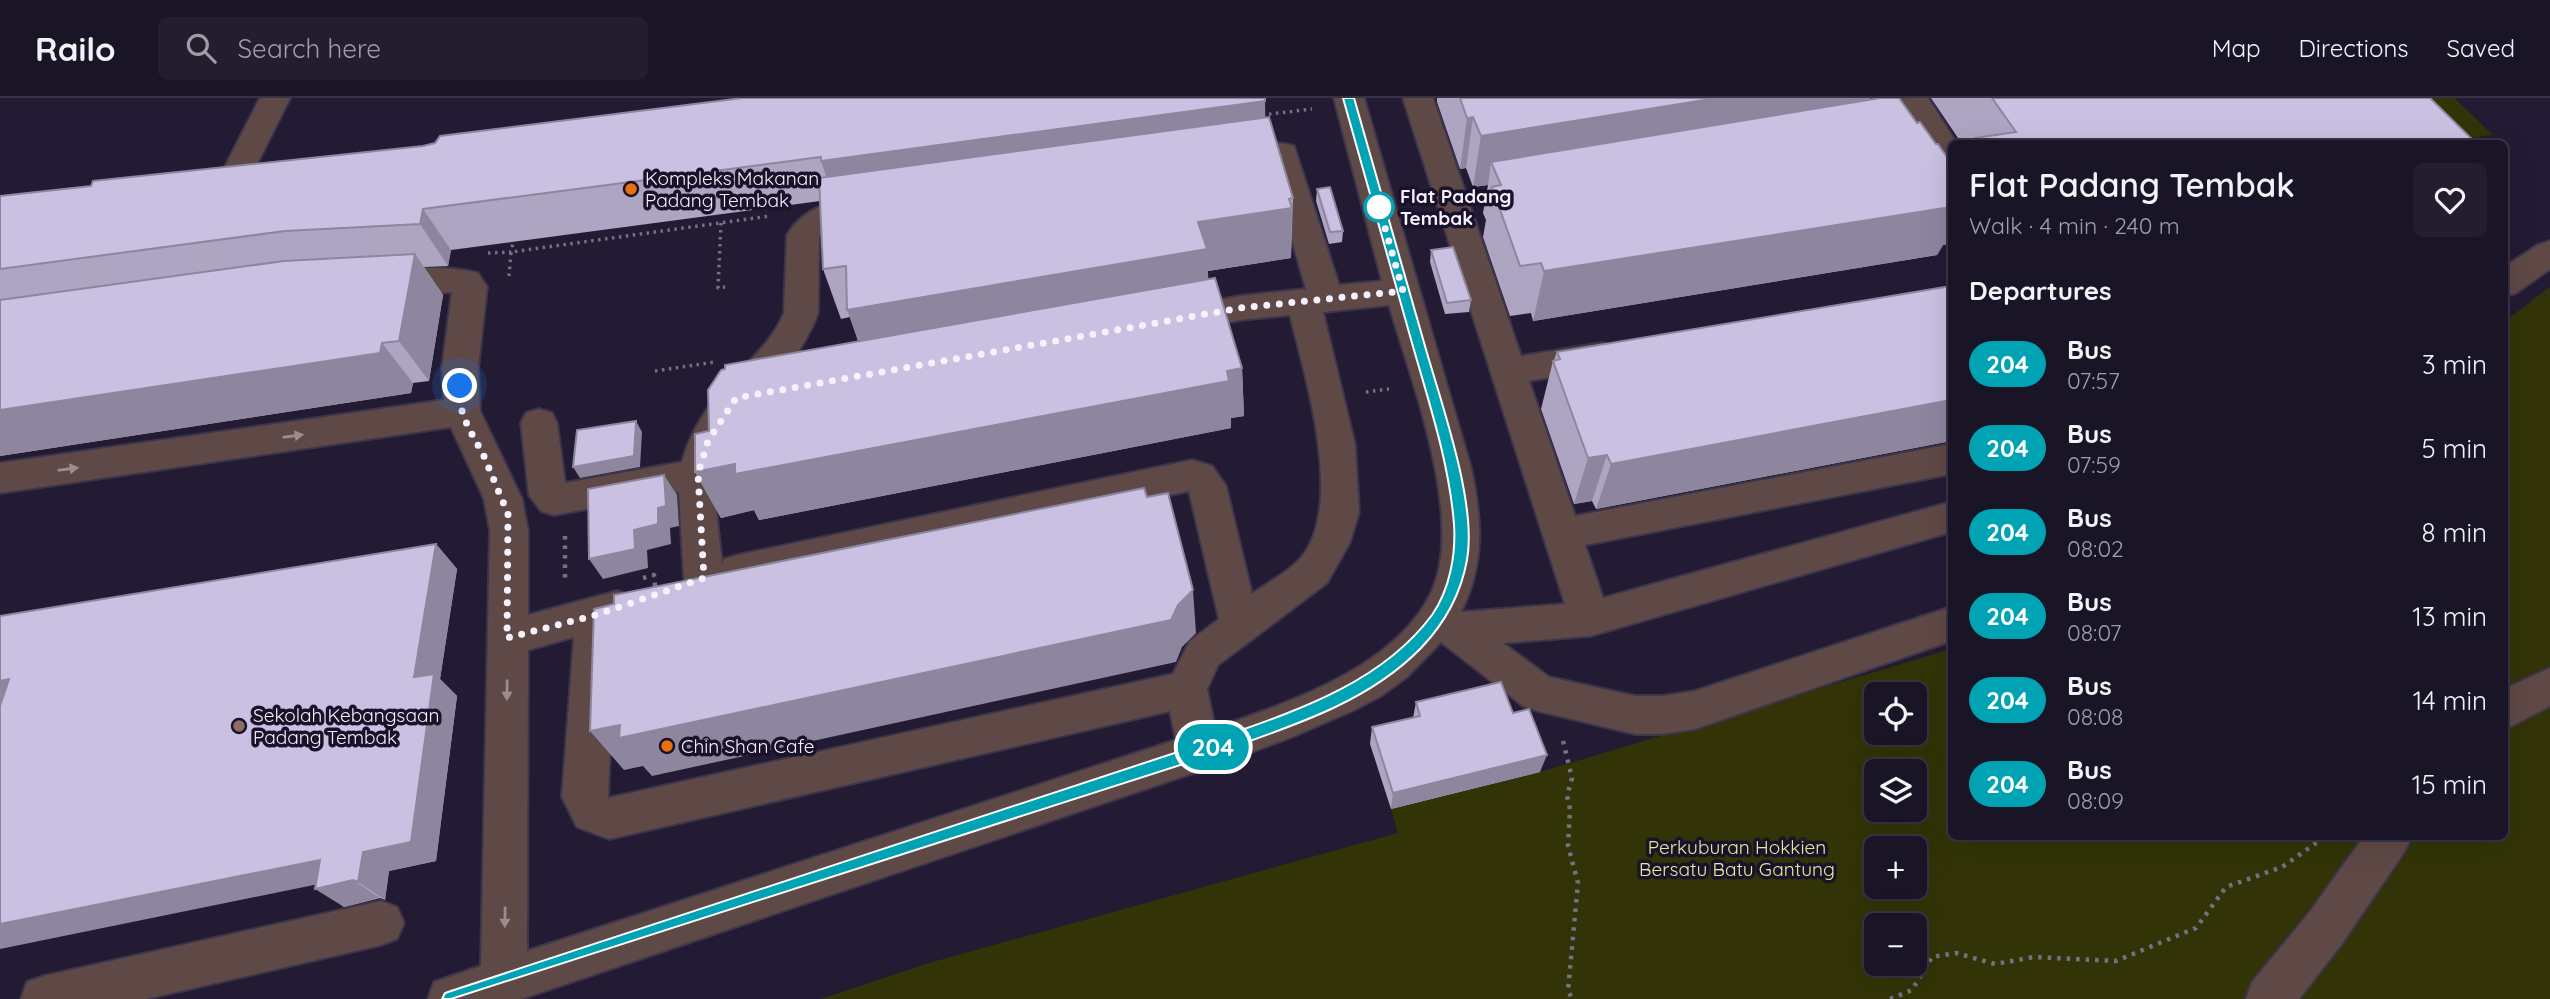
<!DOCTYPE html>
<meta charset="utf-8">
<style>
body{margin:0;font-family:Quicksand,sans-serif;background:#231d2f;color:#f1f3f6;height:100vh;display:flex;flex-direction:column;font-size:26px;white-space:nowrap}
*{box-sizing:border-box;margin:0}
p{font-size:23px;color:#9f9ea7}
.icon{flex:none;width:38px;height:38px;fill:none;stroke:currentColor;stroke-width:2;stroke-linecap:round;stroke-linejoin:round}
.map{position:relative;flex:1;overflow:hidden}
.side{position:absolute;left:1948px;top:42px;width:560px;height:700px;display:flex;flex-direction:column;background:#1a1427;border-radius:10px;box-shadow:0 7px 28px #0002,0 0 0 2px #383344}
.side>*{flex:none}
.badge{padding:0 14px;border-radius:23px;font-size:24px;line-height:46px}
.tools{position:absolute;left:1864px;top:584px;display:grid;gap:14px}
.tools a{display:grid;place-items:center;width:63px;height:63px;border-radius:10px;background:#1a1427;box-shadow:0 7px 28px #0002,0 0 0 2px #383344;font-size:35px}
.you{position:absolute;width:35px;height:35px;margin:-18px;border:5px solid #fff;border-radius:50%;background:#1a73e8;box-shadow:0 0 0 10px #1a73e833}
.map>.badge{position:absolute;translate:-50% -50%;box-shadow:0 0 0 4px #fff}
h2{padding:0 21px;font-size:26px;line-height:63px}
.round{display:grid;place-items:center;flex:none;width:74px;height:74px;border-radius:10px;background:#231d2f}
.head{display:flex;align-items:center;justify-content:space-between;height:119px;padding:0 21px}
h1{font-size:33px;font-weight:600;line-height:52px}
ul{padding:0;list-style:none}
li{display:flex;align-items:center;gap:21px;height:84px;padding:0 21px}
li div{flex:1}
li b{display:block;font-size:26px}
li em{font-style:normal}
li .badge{min-width:77px;font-weight:700;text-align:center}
header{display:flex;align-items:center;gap:42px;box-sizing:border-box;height:98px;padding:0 35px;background:#1a1427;border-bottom:2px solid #383344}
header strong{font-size:33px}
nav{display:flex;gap:38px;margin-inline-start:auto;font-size:24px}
.search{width:490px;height:63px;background:#231d2f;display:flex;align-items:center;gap:18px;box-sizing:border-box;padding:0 24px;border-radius:10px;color:#9f9ea7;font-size:26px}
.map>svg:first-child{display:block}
.green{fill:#323407;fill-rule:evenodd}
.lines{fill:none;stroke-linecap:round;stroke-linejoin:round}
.minor-casing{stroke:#3c354c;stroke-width:4}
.path-far1{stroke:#767083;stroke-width:3.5;stroke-dasharray:2.5 4.5;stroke-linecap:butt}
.path{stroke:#767083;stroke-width:4.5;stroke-dasharray:3.5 6;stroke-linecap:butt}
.minor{fill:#5f4946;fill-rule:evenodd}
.wall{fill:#ada5c2}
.shaded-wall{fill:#8d869e}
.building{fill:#c9c0e2;stroke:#8d869e;stroke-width:2}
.oneway{fill:#9b8d8f}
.line{fill:#00a3b4;stroke:#fff;stroke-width:2}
.walk{stroke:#f5f2fd;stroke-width:7;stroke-dasharray:0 12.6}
.food-dot{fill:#e8710a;stroke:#1a122a;stroke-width:2.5}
.stop-dot{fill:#fff;stroke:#00a3b4;stroke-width:3.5}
.education-dot{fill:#8d6e63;stroke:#1a122a;stroke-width:2.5}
.labels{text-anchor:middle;stroke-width:7;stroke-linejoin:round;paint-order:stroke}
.poi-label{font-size:19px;fill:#f5f2fd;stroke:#1a122a;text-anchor:start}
.stop-label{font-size:19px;font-weight:bold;fill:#f5f2fd;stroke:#1a122a;text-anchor:start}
.park-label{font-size:19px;fill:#e3ea9c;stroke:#1a122a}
</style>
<header>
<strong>Railo</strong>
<div class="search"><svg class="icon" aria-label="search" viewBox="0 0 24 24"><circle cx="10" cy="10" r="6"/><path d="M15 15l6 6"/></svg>Search here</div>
<nav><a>Map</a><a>Directions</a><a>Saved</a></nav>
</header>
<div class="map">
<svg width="2550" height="901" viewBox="0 0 2550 901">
<rect width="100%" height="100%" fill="#231b34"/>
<!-- green -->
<path class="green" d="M2376,0H2454L2493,37L2437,45Z
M2550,189V901H821L929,865L1398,735L1391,711L1540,674L1951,551V738H2504V224ZM1876,597H1914V635H1876ZM1876,674H1914V712H1876ZM1876,751H1914V789H1876ZM1876,828H1914V866H1876Z"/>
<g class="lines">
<!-- minor casing -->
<g class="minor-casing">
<path id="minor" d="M260,0H290L237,106L226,109L215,106L210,98Z
M1334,0H1364L1471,370C1482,421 1485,466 1461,514L1565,506L1403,0H1433L1521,258L1603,245L1615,249L1620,258L1615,267L1529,283L1575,418L1951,346V376L1585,447L1603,500L1951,404V434L1590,538L1503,545L1549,579L1635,598H1663L1695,593L1951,509V543L1695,631L1663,636H1635L1538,613L1523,608L1441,544L1407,579L1381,598L1352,613L1292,639L1217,667L521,901H428L434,884L481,868L490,433L484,401L451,329L0,395V365L444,302L442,270L452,194L382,198L370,195L365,186L370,177C399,169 449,167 478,175L487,189L478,270L480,313L522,401L528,433V517L617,493L631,498L637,510L631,522L615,527L608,700L1173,576L1190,543L1219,521L1189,393L738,489L723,482L718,492L704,496L690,492L684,480L679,394L554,417L541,413L529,397L521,325L526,315L539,311L552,315L557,325L565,385L682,364C689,338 704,313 722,292C744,266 771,247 784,215L787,137C805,106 851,93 884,103L889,111L884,119L836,127L819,138L818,215C811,234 801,251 788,267C762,299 725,324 718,368C712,399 719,434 722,465L724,461L738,457L1192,362L1212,368L1226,388L1252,496C1267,485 1287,475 1300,461C1346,408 1305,279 1290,217L1240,222L1173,235L1161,231L1156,222L1161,213L1240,198L1306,191L1271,67L1227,73L1216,69L1211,62L1216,55C1239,48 1271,41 1294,48L1339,187L1382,183ZM1389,207C1411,282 1466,422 1431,495C1395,570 1287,605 1215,630L1207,591L1218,567L1327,485L1350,444L1359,414L1355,347L1323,214ZM574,539L562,699L577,729L609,741L1170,613L1176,642L527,853L528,552Z
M1898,0H1928L1957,46H1951V70L1940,67Z
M2550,143V171L2516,195L2504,198V169L2538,147Z
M2550,570V608L2504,632V591Z
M2364,738H2412L2405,753L2341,847L2299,901H2246L2252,884L2309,815Z
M381,803L397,809L404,825L397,841L381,847L146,901H21L27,884L44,878Z"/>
</g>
<!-- path-far1 -->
<path class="path-far1" d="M1262,17L1312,11
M721,125L718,190L725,189
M488,155L511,154L513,145
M509,178L511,154L770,118
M655,273L715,264
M1366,294L1389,291"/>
<!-- path -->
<path class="path" d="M565,438V481
M643,480L654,477L655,488
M1563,643L1572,680L1567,698L1570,711L1568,748L1578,785L1568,892L1572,901
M1890,901L1912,892L1932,859L1956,855L1995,866L2034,859L2116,863L2196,830L2226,789L2282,769L2326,738"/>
<!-- minor -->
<use href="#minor" class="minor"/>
</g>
<!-- wall -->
<path class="wall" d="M1437,0H1870L1869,2L1917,25L1951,65V145L1943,147L1937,157L1533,223L1531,215L1510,218L1483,139L1486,122L1483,115L1488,87L1473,89L1466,70L1460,71L1437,4Z
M1931,0H2430L2477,46H1962Z
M1265,3V19L1293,100L1291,160L1208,173V181L1242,270L1244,318L1231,320V330L759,422L754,412L721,420L695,374L709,333L858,243L850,219L841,221L823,171L820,103L451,152L448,168L424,169L443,197L429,283L413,285L411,295L0,358V98Z
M1317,91L1343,133L1342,144L1329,146L1316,103Z
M1431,152L1471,202L1469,214L1445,216L1430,164Z
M1951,188V345V343L1596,411L1592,403L1574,406L1541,311L1553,263L1554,262L1557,254Z
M436,446L457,471L440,581L457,598L436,763L389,773L385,802L380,800L344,809L316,787Z
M1416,604L1540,674L1391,711L1370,646L1372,629L1413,620Z"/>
<!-- shaded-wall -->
<path class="shaded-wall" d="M1717,0H1870L1859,25L1491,64L1488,87L1473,89L1481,38Z
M1265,3L1266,45L835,105L821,63Z
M1473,19L1466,70L1460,71L1467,20Z
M1951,109V145L1943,147L1937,157L1533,223L1544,173Z
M1292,110L1291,160L1208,173L1209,201L865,261L847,212L1198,124Z
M423,111L451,152L448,168L420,126Z
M415,156L443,197L429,283L399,243Z
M382,245L413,285L411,295L0,358V312Z
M1242,270L1244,318L1231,320V330L759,422L754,412L721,420L695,374Z
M1951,302V343L1596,411L1611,366Z
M636,323L642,334L640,369L580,380L573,369Z
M1607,357L1592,403L1574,406L1588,360Z
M664,377L677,397L679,428L670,430L671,446L647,452L648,470L603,481L589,461L634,432L658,410Z
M436,446L457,471L440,581L457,598L436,763L389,773L385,802L358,784L363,754L414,579Z
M1193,492L1196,535L1182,549L1176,564L652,678L643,668L624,672L590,633L1178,507Z
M9,581L0,611V583Z
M1547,657L1540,674L1391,711L1393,695Z
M320,762L348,780L0,851V826Z
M353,782L380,800L344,809L315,791Z"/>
<!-- building -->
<path class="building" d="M742,0H1265V3L821,63V59L423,111L420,126L285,133L0,171V98L91,88L93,83L423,48L435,45L440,38Z
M1460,0H1717L1481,38L1473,19L1467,20Z
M1880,0H1899L1917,25L1920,24L1936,46H1938L1951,65V109L1544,173L1541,165L1520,168L1492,89L1501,87L1491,64Z
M1992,0H2430L2477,46H1978L1975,40L2016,34Z
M1269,19L1293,100L1289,101L1292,110L1198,124L1207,151L847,212L846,168L823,171L819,80Z
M1330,89L1343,133L1330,134L1317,91Z
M1453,149L1471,202L1447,205L1431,152Z
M415,156L399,243L382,245L380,255L0,312V202L284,163Z
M1215,180L1242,270L1227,273L1229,283L735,376V366L695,374V336L709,333L708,292L721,272L725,271V267Z
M1951,188V302L1611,366L1607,357L1588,360L1553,263L1560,261L1557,254Z
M636,323L634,358L573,369L577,332Z
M664,377L666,408L658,410V426L634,432L635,451L589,461L588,391Z
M1144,390L1147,399L1168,395L1193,492L1178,507L1171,522L619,640L620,627L590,633L594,511L614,506V497Z
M436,446L414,579L434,576L411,744L363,754L358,784L353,782L315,791L320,762L0,826V608L9,581L0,583V518Z
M1501,584L1513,615L1529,611L1547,657L1393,695L1372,629L1420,618L1416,604Z"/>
<!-- one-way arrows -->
<defs><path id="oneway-solid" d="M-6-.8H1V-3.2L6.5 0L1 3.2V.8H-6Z" transform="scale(1.75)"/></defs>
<g class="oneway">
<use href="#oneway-solid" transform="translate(293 338) rotate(-8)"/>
<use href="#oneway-solid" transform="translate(68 371) rotate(-8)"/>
<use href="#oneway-solid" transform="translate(507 592) rotate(91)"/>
<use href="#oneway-solid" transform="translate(505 819) rotate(91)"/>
</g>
<!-- line -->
<path class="line" d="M1343,0H1354C1378,85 1403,170 1427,255C1443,310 1477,407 1467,462C1461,495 1444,526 1421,550C1363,610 1275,633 1199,661L451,901H442L445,895L451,893L1199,647C1282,617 1377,591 1432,517C1450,491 1456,456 1454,426C1449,364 1429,305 1412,245C1389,163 1366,82 1343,0Z"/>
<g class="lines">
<!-- walk -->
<path class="walk" d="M460,288L462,313L468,329L483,356L508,416L507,540L596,517L704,480L698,376L708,343L736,300L1240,210L1403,193L1379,109"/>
</g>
<!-- markers -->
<g class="food-dot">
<circle cx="631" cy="91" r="7"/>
<circle cx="667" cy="648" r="7"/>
</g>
<circle class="stop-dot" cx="1379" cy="109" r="14"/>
<circle class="education-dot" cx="239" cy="628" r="7"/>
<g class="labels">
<!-- poi labels -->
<g class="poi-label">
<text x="645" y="87">Kompleks Makanan<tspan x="645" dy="22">Padang Tembak</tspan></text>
<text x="253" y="624">Sekolah Kebangsaan<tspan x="253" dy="22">Padang Tembak</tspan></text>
<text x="681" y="655">Chin Shan Cafe</text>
</g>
<!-- stop labels -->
<g class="stop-label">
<text x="1400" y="105">Flat Padang<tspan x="1400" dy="22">Tembak</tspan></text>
</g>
<!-- park labels -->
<g class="park-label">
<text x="1737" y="756">Perkuburan Hokkien<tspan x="1737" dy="22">Bersatu Batu Gantung</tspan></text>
</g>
</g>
</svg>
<div class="tools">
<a><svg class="icon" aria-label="locate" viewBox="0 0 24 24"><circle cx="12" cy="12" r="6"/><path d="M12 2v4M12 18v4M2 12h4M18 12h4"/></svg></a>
<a><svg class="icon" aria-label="layers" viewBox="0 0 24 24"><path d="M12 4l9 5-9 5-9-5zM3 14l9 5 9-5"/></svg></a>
<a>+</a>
<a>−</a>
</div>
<div class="you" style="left:460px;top:288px"></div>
<b class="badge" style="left:1213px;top:649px;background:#00a3b4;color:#fff">204</b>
<section class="side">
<div class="head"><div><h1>Flat Padang Tembak</h1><p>Walk · 4 min · 240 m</p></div><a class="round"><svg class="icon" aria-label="heart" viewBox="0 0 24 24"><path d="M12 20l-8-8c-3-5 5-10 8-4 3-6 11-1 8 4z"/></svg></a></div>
<h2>Departures</h2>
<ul>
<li><span class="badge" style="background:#00a3b4;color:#fff">204</span><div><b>Bus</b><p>07:57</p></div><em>3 min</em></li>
<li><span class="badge" style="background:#00a3b4;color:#fff">204</span><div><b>Bus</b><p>07:59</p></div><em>5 min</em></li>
<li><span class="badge" style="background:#00a3b4;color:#fff">204</span><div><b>Bus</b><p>08:02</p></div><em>8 min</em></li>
<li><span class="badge" style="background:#00a3b4;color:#fff">204</span><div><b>Bus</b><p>08:07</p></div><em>13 min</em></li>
<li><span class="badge" style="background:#00a3b4;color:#fff">204</span><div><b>Bus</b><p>08:08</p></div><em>14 min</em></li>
<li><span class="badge" style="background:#00a3b4;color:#fff">204</span><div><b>Bus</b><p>08:09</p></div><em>15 min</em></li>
</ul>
</section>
</div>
